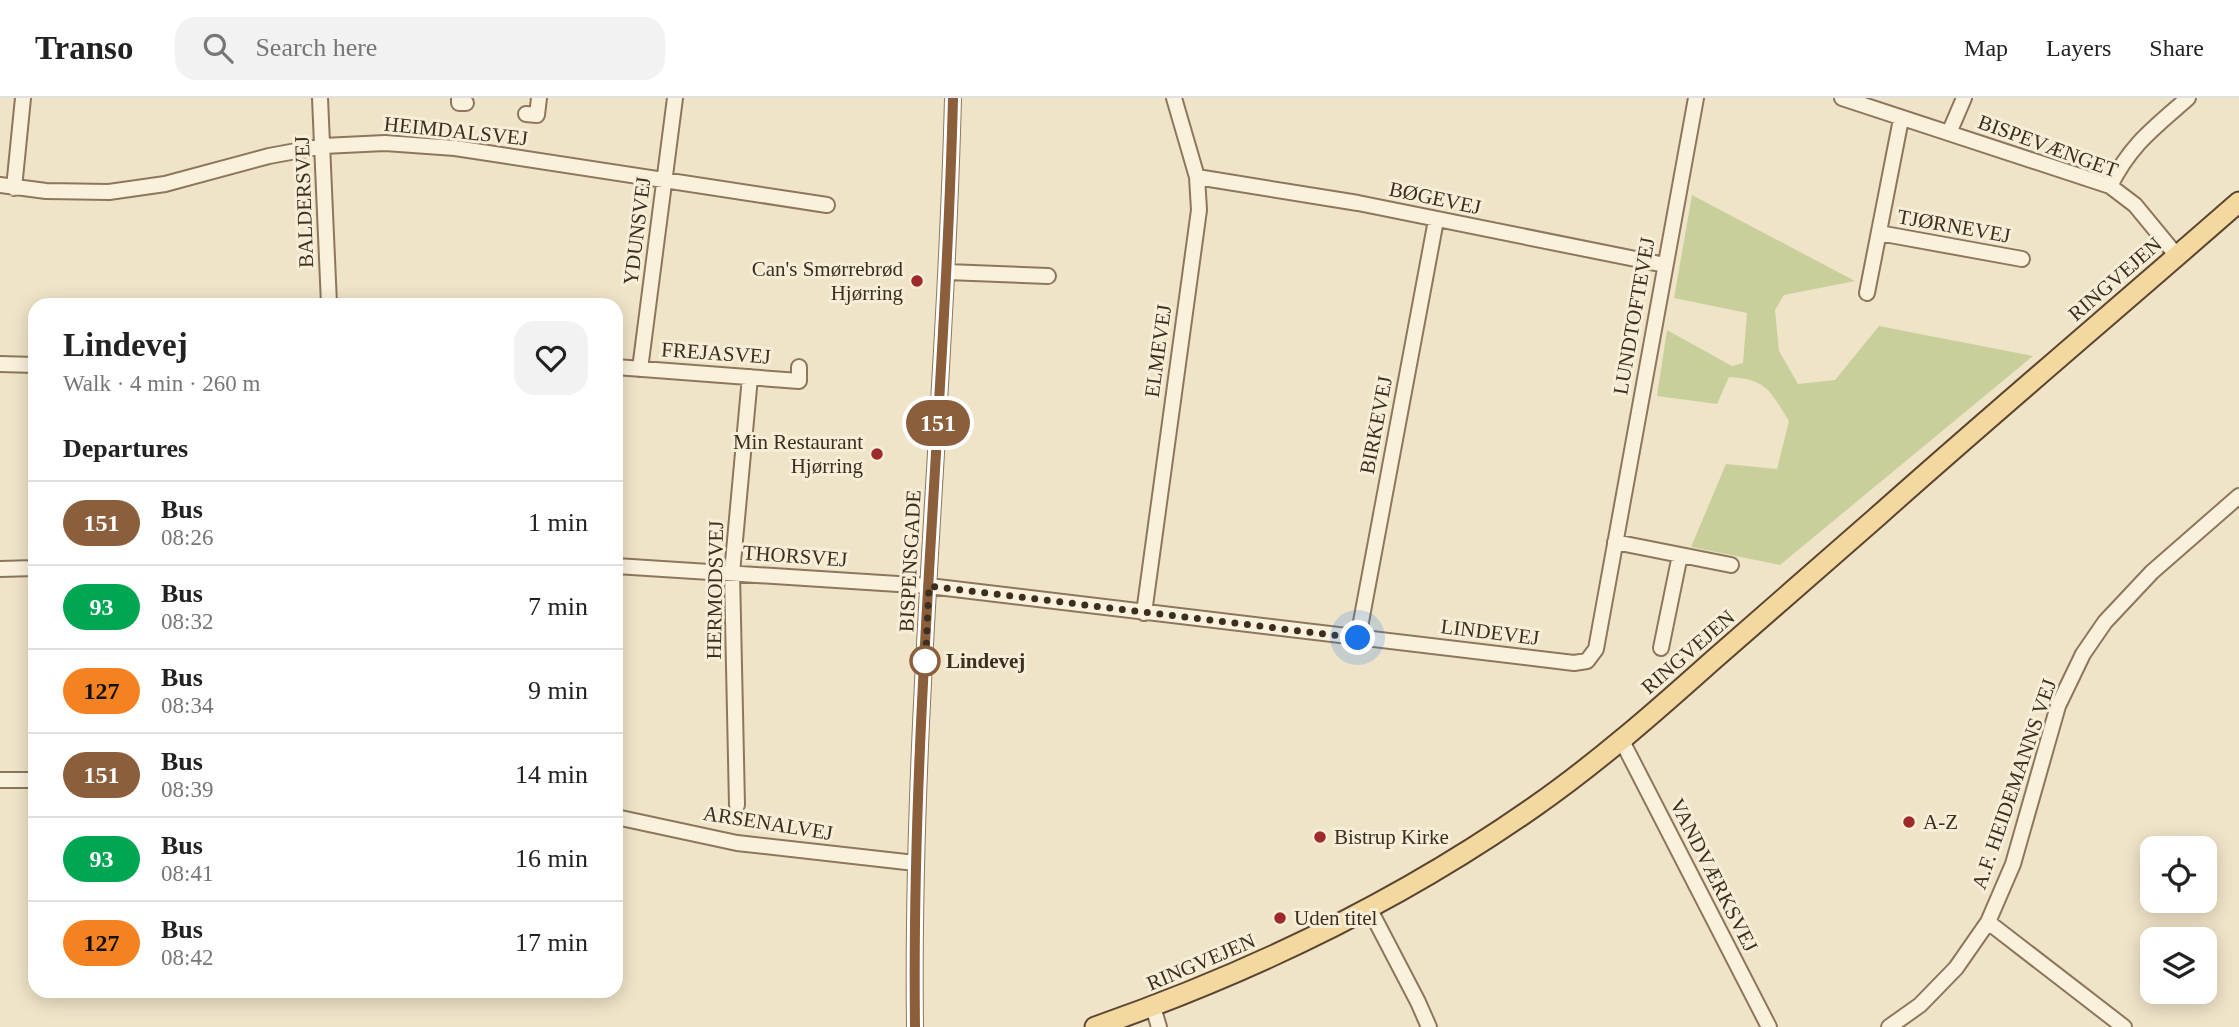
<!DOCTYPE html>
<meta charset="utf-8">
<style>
body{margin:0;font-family:"Times New Roman",serif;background:#f2f2f2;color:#222;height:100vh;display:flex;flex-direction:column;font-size:26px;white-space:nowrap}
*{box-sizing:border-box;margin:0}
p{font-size:23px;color:#767676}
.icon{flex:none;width:38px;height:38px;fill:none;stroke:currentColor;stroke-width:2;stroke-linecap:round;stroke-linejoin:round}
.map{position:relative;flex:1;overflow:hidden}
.panel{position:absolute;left:28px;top:200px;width:595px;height:700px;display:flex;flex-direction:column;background:#fff;border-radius:21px;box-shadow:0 4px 18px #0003}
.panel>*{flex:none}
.badge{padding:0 14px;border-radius:23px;font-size:24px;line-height:46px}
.fabs{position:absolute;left:2140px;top:738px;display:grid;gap:14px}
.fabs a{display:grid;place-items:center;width:77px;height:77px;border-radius:14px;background:#fff;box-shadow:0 4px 18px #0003;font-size:35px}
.you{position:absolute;width:35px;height:35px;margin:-18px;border:5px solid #fff;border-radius:50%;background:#1a73e8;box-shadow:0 0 0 10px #1a73e833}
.map>.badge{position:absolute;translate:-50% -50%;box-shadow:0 0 0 4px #fff}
h2{padding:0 35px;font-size:26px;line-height:63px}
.round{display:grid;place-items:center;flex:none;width:74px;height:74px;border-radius:21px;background:#f2f2f2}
.summary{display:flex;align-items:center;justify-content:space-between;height:119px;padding:0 35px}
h1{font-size:33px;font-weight:700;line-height:52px}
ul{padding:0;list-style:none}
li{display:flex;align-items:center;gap:21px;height:84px;padding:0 35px;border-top:2px solid #e0e0e0}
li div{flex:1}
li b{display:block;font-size:26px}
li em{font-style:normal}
li .badge{min-width:77px;font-weight:700;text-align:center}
header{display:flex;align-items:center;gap:42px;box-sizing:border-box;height:98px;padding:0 35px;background:#fff;border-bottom:2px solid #e0e0e0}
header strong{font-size:33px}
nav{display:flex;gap:38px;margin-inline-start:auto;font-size:24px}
.search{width:490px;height:63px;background:#f2f2f2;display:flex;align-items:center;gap:18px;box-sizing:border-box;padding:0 24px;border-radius:21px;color:#767676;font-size:26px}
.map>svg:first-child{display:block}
.green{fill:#c9cf9b}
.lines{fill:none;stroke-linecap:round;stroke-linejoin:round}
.minor-casing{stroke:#8d765c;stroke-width:18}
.major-casing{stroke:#5b4430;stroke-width:23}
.minor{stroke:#faf1dc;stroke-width:14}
.major{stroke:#f3d9a0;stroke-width:19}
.line-casing{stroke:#fff;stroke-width:16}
.line{stroke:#8b5e3c;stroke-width:10}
.walk{stroke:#3d2e20;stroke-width:7;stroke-dasharray:0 12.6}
.poi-dot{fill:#9e2a2b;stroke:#f7eed8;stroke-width:2.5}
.stop-dot{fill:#fff;stroke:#8b5e3c;stroke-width:3.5}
.labels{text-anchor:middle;stroke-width:6;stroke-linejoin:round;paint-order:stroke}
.street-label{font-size:21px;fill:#3d2e20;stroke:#f7eed8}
.poi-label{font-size:21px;fill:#3d2e20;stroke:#f7eed8;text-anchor:start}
.stop-label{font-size:21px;font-weight:bold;fill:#3d2e20;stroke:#f7eed8;text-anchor:start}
</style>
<header>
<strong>Transo</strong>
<div class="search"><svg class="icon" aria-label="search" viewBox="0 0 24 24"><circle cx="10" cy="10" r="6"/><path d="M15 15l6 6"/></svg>Search here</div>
<nav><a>Map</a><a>Layers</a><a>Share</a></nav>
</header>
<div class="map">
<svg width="2239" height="929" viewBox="0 0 2239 929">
<rect width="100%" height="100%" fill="#f0e4c8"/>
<!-- green -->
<path class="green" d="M1692,97L1855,183L1784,197L1775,212L1779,253L1798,286L1835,282L1879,228L2033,258L1780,467L1691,449L1726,366L1777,371L1789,323C1770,293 1767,281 1729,279L1717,306L1657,298L1667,232L1732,268L1743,265L1747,215L1674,200Z"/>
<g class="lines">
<!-- minor casing -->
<g class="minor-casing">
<path id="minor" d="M320,0L329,206
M459,0V5H466
M1842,0L2110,88L2135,107L2177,158
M526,16L537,17L539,0
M1949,35L1964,0
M1197,79L1358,105L1665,167
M0,87L46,93L109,94L165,86L269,58L323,48L385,45L455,50L827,107
M2110,88C2131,46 2154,30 2188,0
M14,90L23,0
M1879,135L2022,161
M947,174L1048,178
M1867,195L1901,21
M0,266L35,267
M616,269L799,283V269
M640,271L675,0
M1615,444L1731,467
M616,468L929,488L1574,565L1587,563L1596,551L1696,0
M0,471L35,470
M1144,515L1199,112L1197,79L1174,0
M1358,540L1436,122
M1661,550L1680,457
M1622,643L1769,929
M0,682H35
M737,707L732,475L750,279
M616,719L737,745L915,765
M1369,810L1418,904L1429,929
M1988,824L2124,929
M1153,909L1159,929
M915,929C911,619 945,310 953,0
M1889,929L1920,907L1956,870L1988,824L2013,766L2058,608L2083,556L2105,524L2152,474L2239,398"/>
</g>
<!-- major casing -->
<g class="major-casing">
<path id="major" d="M1095,929C1250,875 1400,803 1534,709C1597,665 1654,615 1711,564C1767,515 1822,467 1878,418C1997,312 2119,209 2239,104"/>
</g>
<!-- minor -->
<use href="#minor" class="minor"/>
<!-- major -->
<use href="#major" class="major"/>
</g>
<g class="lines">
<!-- line casing -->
<g class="line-casing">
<path id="line" d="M915,929C911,619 945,310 953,0"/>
</g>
<!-- line -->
<use href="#line" class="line"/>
<!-- walk -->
<path class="walk" d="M925,563V573L929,488L1358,540"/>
</g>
<!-- markers -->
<g class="poi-dot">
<circle cx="917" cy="183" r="7"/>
<circle cx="877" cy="356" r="7"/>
<circle cx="1909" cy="724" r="7"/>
<circle cx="1320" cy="739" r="7"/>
<circle cx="1280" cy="820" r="7"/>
</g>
<circle class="stop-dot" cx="925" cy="563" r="14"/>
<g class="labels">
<!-- street labels -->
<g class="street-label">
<text transform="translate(456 33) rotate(6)" y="7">HEIMDALSVEJ</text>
<text transform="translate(2048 48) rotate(20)" y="7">BISPEVÆNGET</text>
<text transform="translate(1435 100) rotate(12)" y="7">BØGEVEJ</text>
<text transform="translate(304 104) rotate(-92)" y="7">BALDERSVEJ</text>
<text transform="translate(1954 128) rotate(10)" y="7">TJØRNEVEJ</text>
<text transform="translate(637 133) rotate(-83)" y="7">YDUNSVEJ</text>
<text transform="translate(2115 181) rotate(-41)" y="7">RINGVEJEN</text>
<text transform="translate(1634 218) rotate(-80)" y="7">LUNDTOFTEVEJ</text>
<text transform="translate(1158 253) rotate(-82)" y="7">ELMEVEJ</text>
<text transform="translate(716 255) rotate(4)" y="7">FREJASVEJ</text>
<text transform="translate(1376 327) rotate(-79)" y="7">BIRKEVEJ</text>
<text transform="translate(795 458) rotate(4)" y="7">THORSVEJ</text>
<text transform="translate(910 463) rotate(-87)" y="7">BISPENSGADE</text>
<text transform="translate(715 492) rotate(-89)" y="7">HERMODSVEJ</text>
<text transform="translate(1490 534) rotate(7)" y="7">LINDEVEJ</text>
<text transform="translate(1688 554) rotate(-41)" y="7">RINGVEJEN</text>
<text transform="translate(2014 686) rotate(-71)" y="7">A.F. HEIDEMANNS VEJ</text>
<text transform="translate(768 725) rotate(9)" y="7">ARSENALVEJ</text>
<text transform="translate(1714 777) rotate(63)" y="7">VANDVÆRKSVEJ</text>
<text transform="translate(1201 864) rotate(-23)" y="7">RINGVEJEN</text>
</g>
<!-- poi labels -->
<g class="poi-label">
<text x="903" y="178" text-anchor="end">Can's Smørrebrød<tspan x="903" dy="24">Hjørring</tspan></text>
<text x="863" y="351" text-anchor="end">Min Restaurant<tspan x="863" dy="24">Hjørring</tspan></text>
<text x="1923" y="731">A-Z</text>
<text x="1334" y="746">Bistrup Kirke</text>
<text x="1294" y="827">Uden titel</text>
</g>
<!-- stop labels -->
<g class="stop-label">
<text x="946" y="570">Lindevej</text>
</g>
</g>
</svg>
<div class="fabs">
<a><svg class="icon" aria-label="locate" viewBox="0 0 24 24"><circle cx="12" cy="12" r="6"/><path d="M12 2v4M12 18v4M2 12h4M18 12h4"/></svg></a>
<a><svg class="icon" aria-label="layers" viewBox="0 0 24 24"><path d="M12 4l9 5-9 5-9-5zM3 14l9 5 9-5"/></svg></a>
</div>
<div class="you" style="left:1358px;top:540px"></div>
<b class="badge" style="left:938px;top:325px;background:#8b5e3c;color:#fff">151</b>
<section class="panel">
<div class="summary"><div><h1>Lindevej</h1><p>Walk · 4 min · 260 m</p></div><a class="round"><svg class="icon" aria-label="heart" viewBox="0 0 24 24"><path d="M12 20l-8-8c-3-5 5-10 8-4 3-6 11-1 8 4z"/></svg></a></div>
<h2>Departures</h2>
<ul>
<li><span class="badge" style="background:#8b5e3c;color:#fff">151</span><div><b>Bus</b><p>08:26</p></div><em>1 min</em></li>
<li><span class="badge" style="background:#00a651;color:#fff">93</span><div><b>Bus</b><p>08:32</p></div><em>7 min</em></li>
<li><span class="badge" style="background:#f58220;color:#111">127</span><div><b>Bus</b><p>08:34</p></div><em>9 min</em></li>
<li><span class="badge" style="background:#8b5e3c;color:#fff">151</span><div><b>Bus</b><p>08:39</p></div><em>14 min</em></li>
<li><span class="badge" style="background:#00a651;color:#fff">93</span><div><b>Bus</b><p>08:41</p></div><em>16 min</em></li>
<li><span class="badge" style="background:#f58220;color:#111">127</span><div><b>Bus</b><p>08:42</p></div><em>17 min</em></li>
</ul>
</section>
</div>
